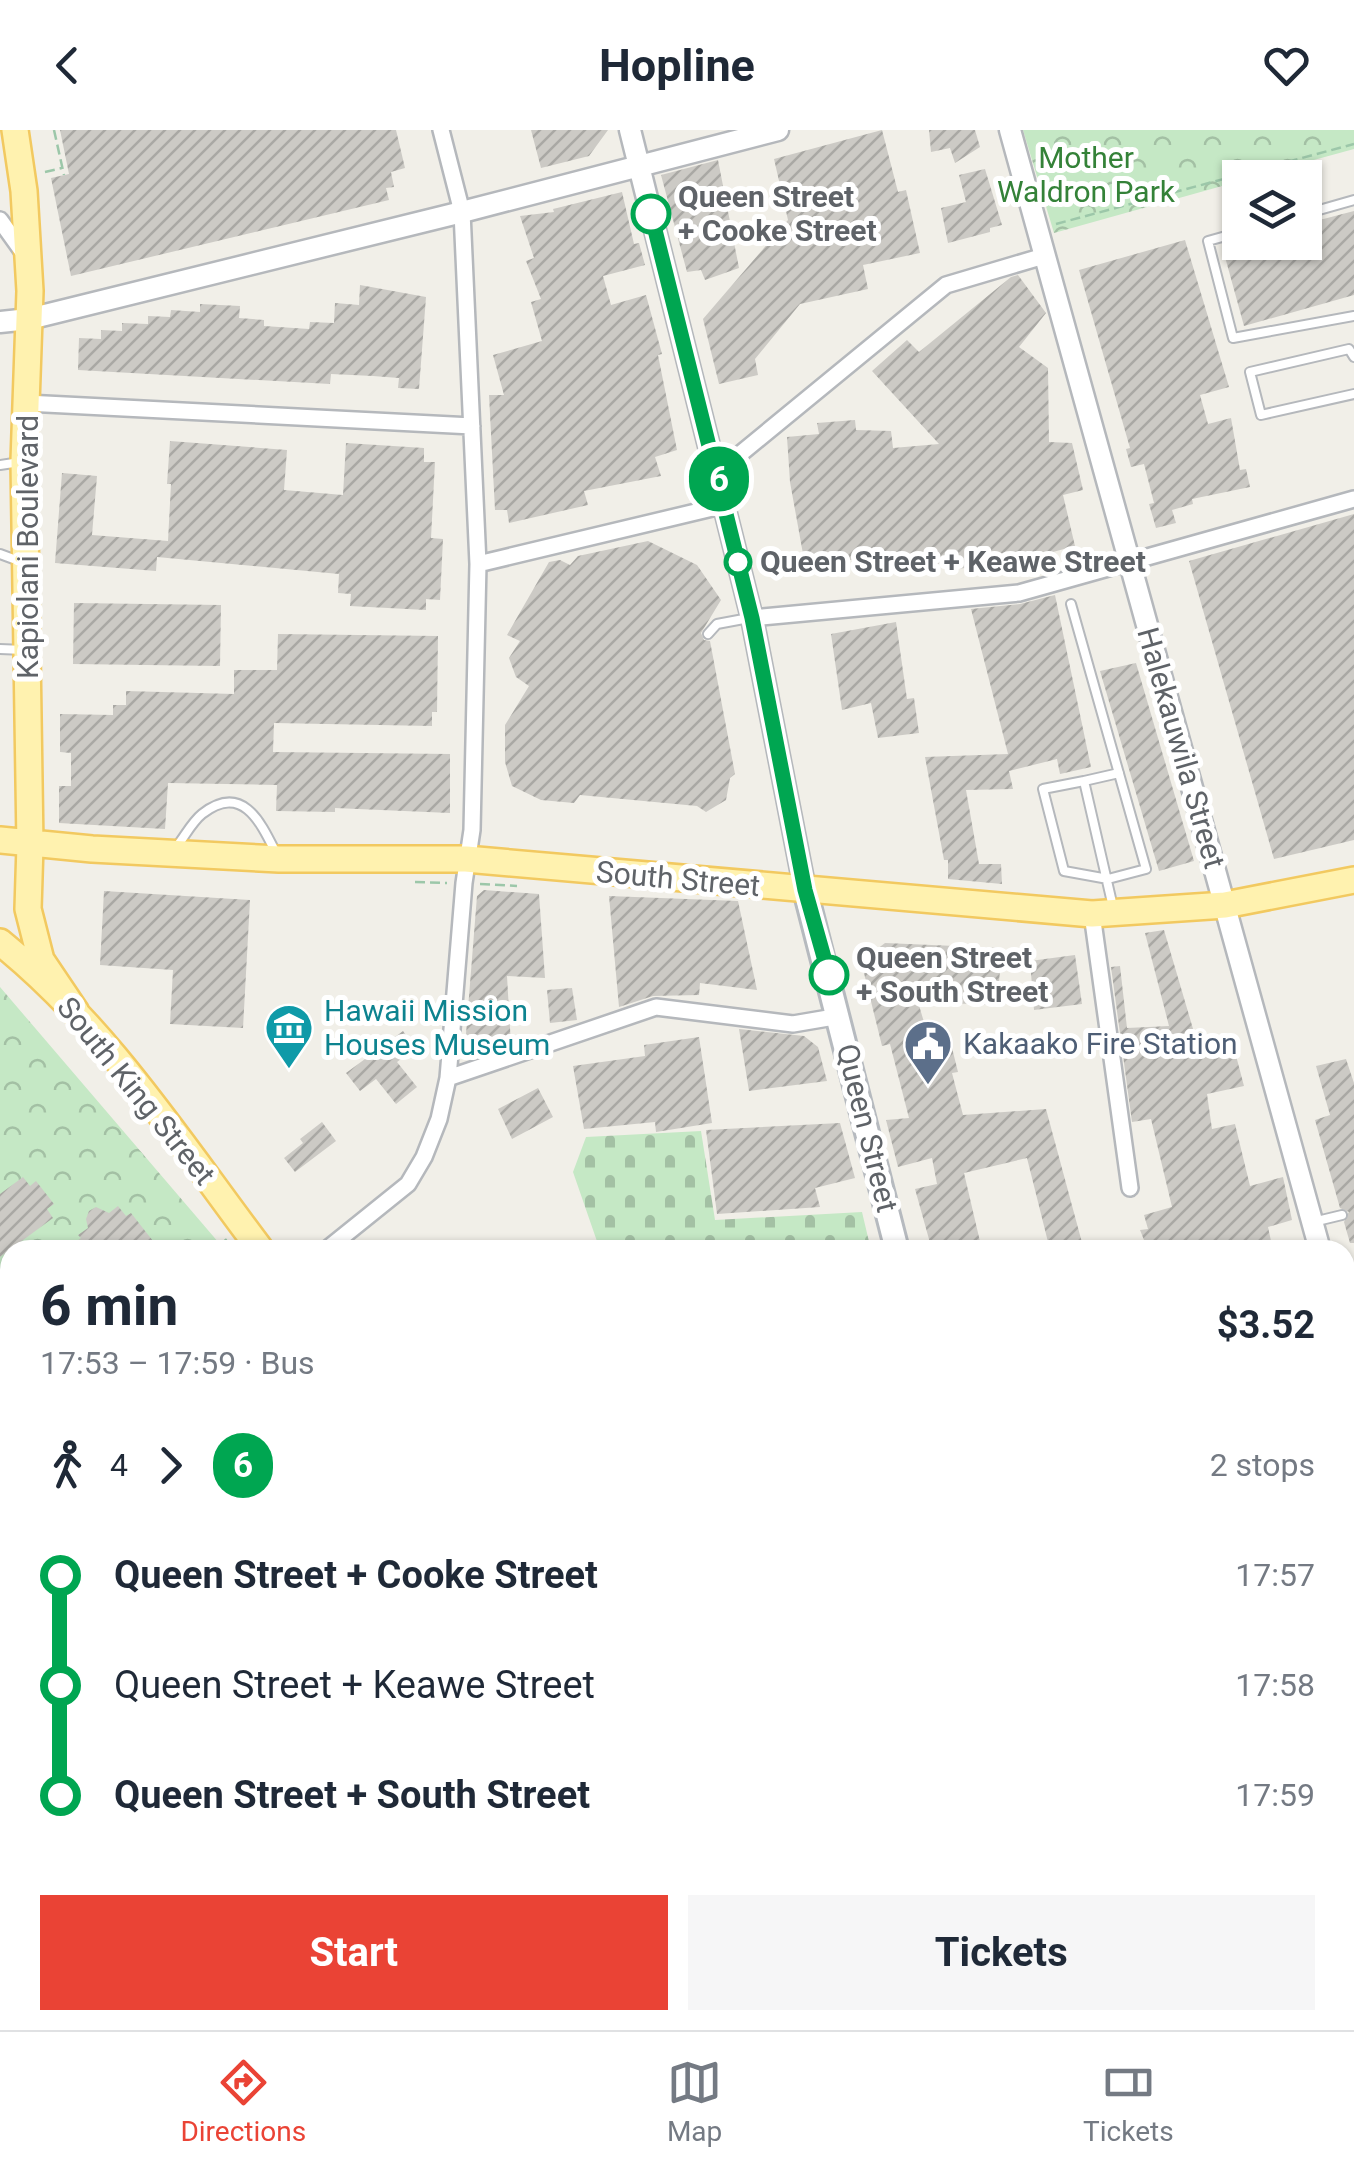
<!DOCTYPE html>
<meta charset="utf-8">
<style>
body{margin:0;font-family:Roboto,sans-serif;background:#f6f6f7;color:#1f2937;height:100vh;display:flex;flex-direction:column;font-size:38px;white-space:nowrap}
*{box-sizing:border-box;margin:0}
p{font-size:32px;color:#747a83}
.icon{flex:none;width:55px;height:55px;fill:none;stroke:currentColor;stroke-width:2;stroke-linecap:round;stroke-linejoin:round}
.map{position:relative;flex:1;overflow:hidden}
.panel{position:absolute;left:0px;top:1110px;width:1355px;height:790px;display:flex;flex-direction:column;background:#fff;border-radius:30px 30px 0 0;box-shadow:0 2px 8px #0004}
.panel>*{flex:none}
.badge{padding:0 20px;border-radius:32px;font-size:35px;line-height:65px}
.tools{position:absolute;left:1222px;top:30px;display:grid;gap:20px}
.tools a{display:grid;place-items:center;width:100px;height:100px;border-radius:0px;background:#fff;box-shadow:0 2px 8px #0004;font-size:50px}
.map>.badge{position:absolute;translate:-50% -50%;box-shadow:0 0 0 5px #fff}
.legs{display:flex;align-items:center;gap:15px;height:110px;padding:0 40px;font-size:32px}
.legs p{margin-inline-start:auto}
.summary{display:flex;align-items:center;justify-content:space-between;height:170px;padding:0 40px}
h1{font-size:55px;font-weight:700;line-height:75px}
.cta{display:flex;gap:20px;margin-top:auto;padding:20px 40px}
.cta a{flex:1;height:115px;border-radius:0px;background:#ea4335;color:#fff;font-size:40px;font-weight:700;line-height:115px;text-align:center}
.cta a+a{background:#f6f6f7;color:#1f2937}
ul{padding:0 40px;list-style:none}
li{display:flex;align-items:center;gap:35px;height:110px;font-size:38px}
li i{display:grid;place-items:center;width:15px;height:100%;margin:0 12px;background:currentColor}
li i::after{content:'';width:25px;height:25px;margin:-12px;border:8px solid;border-radius:50%;background:#fff}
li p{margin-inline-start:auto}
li:first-child i{background:linear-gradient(#0000 50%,currentColor 0)}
li:last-child i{background:linear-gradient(currentColor 50%,#0000 0)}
header{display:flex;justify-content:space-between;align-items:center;height:130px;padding:0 40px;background:#fff;font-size:45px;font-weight:700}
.menu{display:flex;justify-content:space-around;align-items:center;height:140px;border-top:2px solid #e0e1e3;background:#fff;font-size:28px;color:#747a83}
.menu a{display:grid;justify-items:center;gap:5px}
.menu .current{color:#ea4335}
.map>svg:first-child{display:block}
.commercial{fill:#fef7e0}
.grass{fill:url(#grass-dots)}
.cemetery{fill:url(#cemetery-stones)}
.park{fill:url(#park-crowns)}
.building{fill:url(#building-hatch)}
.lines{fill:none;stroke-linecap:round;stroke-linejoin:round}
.service-casing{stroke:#b5b8bc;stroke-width:12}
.pedestrian-casing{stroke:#b5b8bc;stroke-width:16}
.minor-casing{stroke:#b5b8bc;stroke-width:20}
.tertiary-casing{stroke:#b5b8bc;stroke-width:25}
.secondary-casing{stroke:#b6babf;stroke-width:28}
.primary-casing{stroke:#f2c960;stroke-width:30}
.path{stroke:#9cc7a9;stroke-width:2.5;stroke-dasharray:10 5;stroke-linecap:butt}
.service{stroke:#fff;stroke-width:8}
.pedestrian{stroke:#fff;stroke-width:11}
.minor{stroke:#fff;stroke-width:15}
.tertiary{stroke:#fff;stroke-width:20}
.secondary{stroke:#fff;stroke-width:22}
.primary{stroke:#fff2af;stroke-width:25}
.line-1-casing{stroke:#fff;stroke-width:22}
.line-1{stroke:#00a651;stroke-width:15}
.stop-1-dot{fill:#fff;stroke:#00a651;stroke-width:5}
.labels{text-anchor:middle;stroke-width:10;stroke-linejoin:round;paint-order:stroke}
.park-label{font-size:30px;fill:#348238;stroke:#fff}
.stop-label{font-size:30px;font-weight:bold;fill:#5f6368;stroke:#fff;text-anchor:start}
.street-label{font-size:30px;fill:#5f6368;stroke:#fff}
.culture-label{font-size:30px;fill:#0d838f;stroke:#fff;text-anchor:start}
.service-label{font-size:30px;fill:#4e5e75;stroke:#fff;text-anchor:start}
</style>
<header><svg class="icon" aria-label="back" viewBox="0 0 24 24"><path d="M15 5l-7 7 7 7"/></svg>Hopline<svg class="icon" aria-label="heart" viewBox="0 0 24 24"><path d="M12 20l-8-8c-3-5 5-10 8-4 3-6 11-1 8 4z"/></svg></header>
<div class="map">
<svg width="1354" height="1900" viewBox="0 0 1354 1900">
<defs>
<pattern id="grass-dots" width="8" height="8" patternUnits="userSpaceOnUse" patternTransform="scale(2.5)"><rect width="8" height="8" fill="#c5e8c5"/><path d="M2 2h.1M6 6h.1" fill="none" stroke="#a3c0a4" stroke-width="1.8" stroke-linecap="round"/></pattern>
<pattern id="cemetery-stones" width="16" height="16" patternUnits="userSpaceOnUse" patternTransform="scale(2.5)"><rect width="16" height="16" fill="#c5e8c5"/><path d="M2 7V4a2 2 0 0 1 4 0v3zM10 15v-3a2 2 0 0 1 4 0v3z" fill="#a3c0a4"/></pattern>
<pattern id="park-crowns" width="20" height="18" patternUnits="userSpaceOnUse" patternTransform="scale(2.5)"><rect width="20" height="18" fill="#c5e8c5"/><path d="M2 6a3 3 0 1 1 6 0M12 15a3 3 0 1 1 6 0" fill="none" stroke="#a3c0a4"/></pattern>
<pattern id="building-hatch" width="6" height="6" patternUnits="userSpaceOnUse" patternTransform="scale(2.5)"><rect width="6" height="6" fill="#cccac5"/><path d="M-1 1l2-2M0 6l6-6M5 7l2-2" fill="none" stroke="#a9a8a4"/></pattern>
</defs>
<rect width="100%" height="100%" fill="#f1efe8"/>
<!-- commercial -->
<path class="commercial" d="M1354,1322V1900H712L710,1890H1345V1323Z"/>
<!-- grass -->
<path class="grass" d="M10,1526V1719L0,1721V1529Z"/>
<!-- cemetery -->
<path class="cemetery" d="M701,1001L715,1090L862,1082L871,1120H600L573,1042L586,1007Z"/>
<!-- park -->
<path class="park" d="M1023,0H1354V19L1252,47L1240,48V51L1054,103Z
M0,857L225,1120H10V1481L0,1484Z
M182,1890H682L685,1900H184Z"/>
<!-- building -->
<path class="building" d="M60,0H396L405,38L391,42L394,57L386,58L389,70L71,146L51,48L69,44Z
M531,0H608L589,26L541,38Z
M882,0L898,62L906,60L920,123L863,135L868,159L800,174L755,229L758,245L719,254L703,189L788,90L774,29Z
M929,0H975L980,17L955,33L950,18L931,22Z
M718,30L739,138L705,150L701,140L687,142L661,45Z
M985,39L1002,95L990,98V102L948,113L941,78L966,72L959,45Z
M622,62L634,114L639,113L645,135L603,146L611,175L646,165L662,224L658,225L677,320L655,327L661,346L584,361L588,375L509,393L507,380H495L489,265H504L493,225L542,211L531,172L541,169L526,131L534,128L520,86L554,82L553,79Z
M1354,81V165L1244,196L1222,116L1255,112L1257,120L1284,112H1305V107L1316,104L1312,92Z
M1185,110L1229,257L1200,265L1208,294L1231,288L1240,340L1246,339L1250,357L1192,369L1193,374L1172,380L1176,393L1156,398L1149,374L1154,373L1144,334L1131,337L1126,319L1130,318L1079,140Z
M1018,145L1046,183L1019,217L1048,238L1049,312L1072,313L1083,360L1063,365L1075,416L1016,432L957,439L956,433L926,434L924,422L805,435L790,352L787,307L819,304L817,293L855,290L856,300L891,301L893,318L939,314L872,241L907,210L919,222L1011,147Z
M360,155L426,167L419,259L398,258L399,248L373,246L331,244L330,254L78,240L79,208L101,209V200L122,201V193L148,194V186L170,187L171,180L200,182V174L240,176L239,188L264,190V196L309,199L310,192L334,193L335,173L359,175Z
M170,311L287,320L284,360L343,365L346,313L424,318V332H435L431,408L443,409L440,470L426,469V480L350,476L351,464L338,463L339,444L157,427L156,441L55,433L62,343L97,346L92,405L168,411L171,354H167Z
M1354,384V710L1274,729L1189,431Z
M648,411L697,435L721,470L701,503L704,510L710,511L735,644L730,648L726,670L706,682L697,676L580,665L574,673L541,670L512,656L505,632V595L529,556L516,547L509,528L520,511L507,505L549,432L560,430L570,435L578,426Z
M1055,465L1091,637L1060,644L1057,629L1009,641L1013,659L966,660L979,734H1001L1002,754L948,749V730H944L925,627L1008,624L971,479L1020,474Z
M74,473L221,475L220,536L73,534Z
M896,492L907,569L914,568L919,603L878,608L871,573L842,580L831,504Z
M278,504L438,506L437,582H432V596L274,593L273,622L450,624V683L335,678V682L276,681L277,655L168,653L165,699L59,693V656H71V623L60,622V584L113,585V575H126V561L234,564V540H277Z
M1136,533L1194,731L1159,741L1100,541Z
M484,760L539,764L545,848L507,846L511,915L464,929L477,766Z
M104,761L250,770L243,898L170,894L173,840L100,835Z
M609,766L738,771L757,860L700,853L699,865L653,866L619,877Z
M1164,800L1201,926L1234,918L1244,956L1207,964L1212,999L1235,994L1250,1056L1283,1047L1292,1090L1268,1097L1273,1120H1148L1140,1100L1148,1099L1144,1085L1172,1077L1151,989L1132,992L1111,837L1120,836L1127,898L1169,896L1145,803Z
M885,813L1002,818L997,875L918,872L932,919L951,914L958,942L952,943L963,985L1046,979L1084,1120H1050L1027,1028L964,1043L982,1120H932L915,1059L937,1054L932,1028L898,1037L886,990L909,988L890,914L882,916L863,839L871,824Z
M1075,825L1082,874L1034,880L1030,831Z
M572,858L577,890L550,893L547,860Z
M739,899L804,906L818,917L827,951L749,961Z
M403,901L416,918L397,932L417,957L396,974L376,949L360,961L346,943Z
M699,907L712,993L656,1002L655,992L584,999L573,936L645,926L644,915Z
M1346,929L1354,953V1113H1350L1344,1092L1349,1082L1340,1078L1315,990L1330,985L1316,936Z
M538,958L553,987L512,1009L498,979Z
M322,992L336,1011L295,1042L284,1028L303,1013L300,1009Z
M840,993L855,1048L815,1058L820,1077L717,1084L706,1000Z
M23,1047L30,1056L36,1051L54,1074L47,1079L53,1088L0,1127V1064Z
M118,1076L126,1086L131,1083L153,1111L141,1120H65L81,1108L78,1105L88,1098L86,1089L89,1081L96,1077L109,1083Z"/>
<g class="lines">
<!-- service casing -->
<g class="service-casing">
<path id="service" d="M1305,84L1354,70
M1240,102L1208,111L1233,208L1354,186
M1354,227L1349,219L1250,242L1261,285L1354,264
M0,335L20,332
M0,424L19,431
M1071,474L1146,739L1108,749L1064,741L1043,659L1084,651L1113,777
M708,504L717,494L749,488
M0,519L24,520
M1084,651L1119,643
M177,716C185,706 192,692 202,684C243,652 261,693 277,725
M1313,1092L1342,1085"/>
</g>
<!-- pedestrian casing -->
<g class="pedestrian-casing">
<path id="pedestrian" d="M1345,1731L1354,1730"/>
</g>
<!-- minor casing -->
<g class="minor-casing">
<path id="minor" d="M0,90L25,125
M26,273L472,296
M717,343L946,155L1044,126
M478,434L725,375
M752,488L1019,463L1354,369
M1092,784L1130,1058
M448,948L656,877L793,894L840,886
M326,1120L408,1054L424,1027L439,989L448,948L464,753L472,700L478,434L462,82L441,0
M794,1890L796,1900"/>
</g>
<!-- tertiary casing -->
<g class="tertiary-casing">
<path id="tertiary" d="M630,0L752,488L805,760
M1010,0L1320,1120
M0,192L29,189L462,82L778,0
M1345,1204L1354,1234"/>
</g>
<!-- secondary casing -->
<g class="secondary-casing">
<path id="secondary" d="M805,760L897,1120
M1101,1890L1103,1900"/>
</g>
<!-- primary casing -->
<g class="primary-casing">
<path id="primary" d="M15,0L24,61L30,161L24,331L30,715L28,779L41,830L76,882
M0,710L92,719L279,729H466L1092,784L1225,775L1354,750
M0,812C106,897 180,1013 261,1120
M1345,1323L1354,1322
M0,1510L10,1507
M710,1890L712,1900"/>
</g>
<!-- path -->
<path class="path" d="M54,0L64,45
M45,42L62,38
M1056,94L1354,14
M415,752L447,753
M480,754L517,756
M225,1109L233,1120
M0,1276L10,1307
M0,1441L10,1451
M163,1890L165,1900
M653,1900V1890"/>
<!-- service -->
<use href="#service" class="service"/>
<!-- pedestrian -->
<use href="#pedestrian" class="pedestrian"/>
<!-- minor -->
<use href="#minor" class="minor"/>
<!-- tertiary -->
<use href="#tertiary" class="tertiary"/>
<!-- secondary -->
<use href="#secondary" class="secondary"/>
<!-- primary -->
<use href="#primary" class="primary"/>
</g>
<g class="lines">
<!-- line-1 casing -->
<g class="line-1-casing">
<path id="line-1" d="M651,84L752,488L805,760L829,845"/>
</g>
<!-- line-1 -->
<use href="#line-1" class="line-1"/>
</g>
<!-- icons -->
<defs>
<g id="museum-pin" transform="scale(2.5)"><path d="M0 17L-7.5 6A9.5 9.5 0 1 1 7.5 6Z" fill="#0f9aa8" stroke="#fff"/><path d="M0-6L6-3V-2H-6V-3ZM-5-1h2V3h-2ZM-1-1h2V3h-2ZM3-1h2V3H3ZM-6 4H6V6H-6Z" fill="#fff"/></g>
<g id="civic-pin" transform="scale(2.5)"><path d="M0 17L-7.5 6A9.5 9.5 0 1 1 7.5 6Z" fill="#5c6f8a" stroke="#fff"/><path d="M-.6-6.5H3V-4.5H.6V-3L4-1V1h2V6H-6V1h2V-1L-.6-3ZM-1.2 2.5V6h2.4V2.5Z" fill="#fff"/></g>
</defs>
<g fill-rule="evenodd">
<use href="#museum-pin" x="289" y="898"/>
<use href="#civic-pin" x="928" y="914"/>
</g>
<!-- markers -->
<g class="stop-1-dot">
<circle cx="651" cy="84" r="18"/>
<circle cx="738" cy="432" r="12"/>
<circle cx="829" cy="845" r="18"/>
</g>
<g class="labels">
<!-- park labels -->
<g class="park-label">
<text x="1086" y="38">Mother<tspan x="1086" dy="34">Waldron Park</tspan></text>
</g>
<!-- stop labels -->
<g class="stop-label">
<text x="678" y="77">Queen Street<tspan x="678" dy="34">+ Cooke Street</tspan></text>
<text x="760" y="442">Queen Street + Keawe Street</text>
<text x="856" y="838">Queen Street<tspan x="856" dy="34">+ South Street</tspan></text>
</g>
<!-- street labels -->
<g class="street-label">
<text transform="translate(28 417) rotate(-90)" y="10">Kapiolani Boulevard</text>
<text transform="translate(1181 618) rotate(74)" y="10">Halekauwila Street</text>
<text transform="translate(678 749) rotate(5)" y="10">South Street</text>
<text transform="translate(136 961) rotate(51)" y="10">South King Street</text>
<text transform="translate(867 998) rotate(76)" y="10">Queen Street</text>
</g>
<!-- culture labels -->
<g class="culture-label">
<text x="324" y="891">Hawaii Mission<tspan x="324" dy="34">Houses Museum</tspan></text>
</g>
<!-- service labels -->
<g class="service-label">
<text x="963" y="924">Kakaako Fire Station</text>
</g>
</g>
</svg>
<div class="tools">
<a><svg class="icon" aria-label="layers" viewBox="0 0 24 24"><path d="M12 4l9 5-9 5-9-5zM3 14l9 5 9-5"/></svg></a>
</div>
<b class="badge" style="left:719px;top:349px;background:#00a651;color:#fff">6</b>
<section class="panel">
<div class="summary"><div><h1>6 min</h1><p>17:53 – 17:59 · Bus</p></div><b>$3.52</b></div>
<div class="legs"><svg class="icon" aria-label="walk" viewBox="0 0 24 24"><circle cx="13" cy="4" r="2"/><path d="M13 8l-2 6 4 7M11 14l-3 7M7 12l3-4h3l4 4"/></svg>4<svg class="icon" aria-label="forward" viewBox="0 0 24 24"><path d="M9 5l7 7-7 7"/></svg><b class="badge" style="background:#00a651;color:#fff">6</b><p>2 stops</p></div>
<ul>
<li><i style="color:#00a651"></i><b>Queen Street + Cooke Street</b><p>17:57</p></li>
<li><i style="color:#00a651"></i><span>Queen Street + Keawe Street</span><p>17:58</p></li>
<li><i style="color:#00a651"></i><b>Queen Street + South Street</b><p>17:59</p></li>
</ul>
<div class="cta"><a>Start</a><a>Tickets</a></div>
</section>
</div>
<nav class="menu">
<a class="current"><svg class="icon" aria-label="directions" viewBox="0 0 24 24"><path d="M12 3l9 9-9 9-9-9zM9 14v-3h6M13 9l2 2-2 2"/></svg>Directions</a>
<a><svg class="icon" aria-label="map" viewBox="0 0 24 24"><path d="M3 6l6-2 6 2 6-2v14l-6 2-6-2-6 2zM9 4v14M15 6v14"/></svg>Map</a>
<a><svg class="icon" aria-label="tickets" viewBox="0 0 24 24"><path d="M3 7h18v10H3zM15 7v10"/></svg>Tickets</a>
</nav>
